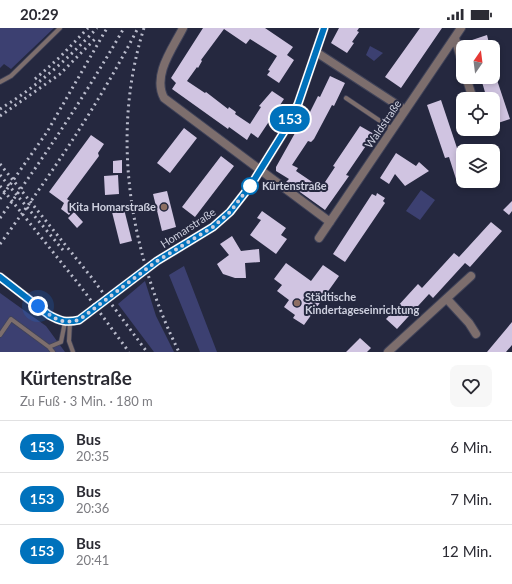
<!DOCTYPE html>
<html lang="de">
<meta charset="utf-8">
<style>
body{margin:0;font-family:Lato,sans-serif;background:#f7f7f7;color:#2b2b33;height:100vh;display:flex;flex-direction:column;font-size:15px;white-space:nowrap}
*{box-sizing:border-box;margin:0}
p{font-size:13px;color:#7c7c81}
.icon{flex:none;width:22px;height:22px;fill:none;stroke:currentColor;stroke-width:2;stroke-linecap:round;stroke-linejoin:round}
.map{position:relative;height:324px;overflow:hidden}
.side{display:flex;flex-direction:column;background:#fff;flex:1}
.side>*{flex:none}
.badge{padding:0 8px;border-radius:13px;font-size:14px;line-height:26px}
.needle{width:26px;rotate:14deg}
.controls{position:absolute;left:456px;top:12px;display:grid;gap:8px}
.controls a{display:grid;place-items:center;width:44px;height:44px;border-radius:8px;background:#fff;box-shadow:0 2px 6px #0003;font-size:20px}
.you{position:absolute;width:20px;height:20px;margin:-10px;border:3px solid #fff;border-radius:50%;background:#1a73e8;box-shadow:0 0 0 6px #1a73e833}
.map>.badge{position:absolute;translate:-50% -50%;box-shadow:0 0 0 2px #fff}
.round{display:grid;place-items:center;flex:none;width:42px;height:42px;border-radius:8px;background:#f7f7f7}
.overview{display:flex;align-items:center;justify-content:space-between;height:68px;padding:0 20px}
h1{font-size:19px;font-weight:700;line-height:30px}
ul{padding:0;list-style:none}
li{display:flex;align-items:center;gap:12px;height:52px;padding:0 20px;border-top:1px solid #e1e1e2}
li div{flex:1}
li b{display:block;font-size:15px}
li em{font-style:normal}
li .badge{min-width:44px;font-weight:700;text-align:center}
.status{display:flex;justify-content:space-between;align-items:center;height:28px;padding:0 20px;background:#fff;direction:ltr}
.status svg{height:11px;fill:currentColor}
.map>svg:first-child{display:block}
.green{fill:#3c4071}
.building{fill:#d0c4e1}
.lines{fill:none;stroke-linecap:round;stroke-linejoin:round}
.service-casing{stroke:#404359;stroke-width:5.5}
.minor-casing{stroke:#404359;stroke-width:10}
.tertiary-casing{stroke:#404359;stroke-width:10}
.service{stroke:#7d6e6d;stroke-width:4}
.minor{stroke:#7d6e6d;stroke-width:8}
.tertiary{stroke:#7d6e6d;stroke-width:8}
.rail{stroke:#b9bbcb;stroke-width:3;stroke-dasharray:2 4;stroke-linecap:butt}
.line-casing{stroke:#fff;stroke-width:9}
.line{stroke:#0072bc;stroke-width:6}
.walk{stroke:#ced0df;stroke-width:4;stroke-dasharray:0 7.2}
.stop-dot{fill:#fff;stroke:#0072bc;stroke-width:2}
.education-dot{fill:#8d6e63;stroke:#25283f;stroke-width:1.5}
.labels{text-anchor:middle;stroke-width:4;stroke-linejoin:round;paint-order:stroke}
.street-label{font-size:11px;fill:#ced0df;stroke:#25283f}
.stop-label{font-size:11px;font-weight:bold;fill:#ced0df;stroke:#25283f;text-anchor:start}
.poi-label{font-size:11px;font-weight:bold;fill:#ced0df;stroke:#25283f;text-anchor:end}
</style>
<div class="status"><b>20:29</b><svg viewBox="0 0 49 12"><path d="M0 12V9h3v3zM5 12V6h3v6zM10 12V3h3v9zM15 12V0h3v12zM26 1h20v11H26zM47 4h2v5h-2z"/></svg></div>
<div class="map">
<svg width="512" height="324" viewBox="0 0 512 324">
<rect width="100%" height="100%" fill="#25283f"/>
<!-- green -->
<path class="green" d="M0,0H54L11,41L4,36L0,40Z
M370,18L383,25L374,33L366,27Z
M421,162L435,172L420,192L406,183Z
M184,238L217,324H200L169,247Z
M145,253L156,288L174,324H154L118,276Z
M0,265L46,298L65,324H0Z"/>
<!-- building -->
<path class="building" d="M203,0H265L293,19L287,27L294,32L279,55L267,47L270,43L268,42L277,28L250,11L246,16L224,1L201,32L202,33L198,40L197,39L187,53L205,65L206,64L228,81L229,79L236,84L235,86L250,96L261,79L259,78L272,63L284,71L258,110L251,105L247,112L229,99L228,101L172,61L176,55L171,50Z
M339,0H359L357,3L359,4L352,14L354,15L347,25L331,15Z
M420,0H442L401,60L385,49Z
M487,7L490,19H474L472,12Z
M330,48L345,55L334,78L332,77L314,111L311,114L308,113L292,137L298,140L296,143L321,160L335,139L333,138L360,98L374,106L346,147L349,148L325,182L286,154L289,151L276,143V139L304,89L307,90L318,68L320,69Z
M484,49H496L510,91L495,96L493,89V71H487L482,54L485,53Z
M441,72L459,126L463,124V149L456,151L449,129L445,130L427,77Z
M184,100L197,110L170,145L157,135Z
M91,107L104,116L98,125L99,128L67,171L75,177L69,187L61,181L64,175L49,164Z
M396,125L416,138L419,134L429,143L405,158L395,146L389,156L380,150Z
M221,128L234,138L195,189L182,179Z
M122,132V145H113V133Z
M118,147L119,166L105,167L104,148Z
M167,163L176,199L162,203L153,166Z
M377,165L385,170L383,173L385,175L345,234L333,226L372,166L376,168Z
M512,173V183L509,187L503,182Z
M124,181L132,213L120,216L112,184Z
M262,183L286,200L281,207L287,211L276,226L250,207L261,192L257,190Z
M74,184L83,194L77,200L68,190Z
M491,194L502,203L470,239L465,235L433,270L429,266L397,301L386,291L418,256L422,260L454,225L459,229Z
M232,208L241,223L259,221L260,234L245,235L246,250H235L223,246L217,236L229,227L220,216Z
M286,235L311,253L323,237L339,248L304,297L293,290L295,287L284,279L289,272L277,263L282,257L274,251Z
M512,294V317L506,324H487Z
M360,310L371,320L367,324H346Z"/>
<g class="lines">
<!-- service casing -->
<g class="service-casing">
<path id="service" d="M0,54L11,48L60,0
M346,70L392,101
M70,294L69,313L73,324
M0,307L11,291L49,319L53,324
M49,319L61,314L65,294"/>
</g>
<!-- minor casing -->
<g class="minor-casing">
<path id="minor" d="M183,0C173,20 152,47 164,70L330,194
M455,10L463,38
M316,24L405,82
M466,49L473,71
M319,210L461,0
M447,271L469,295L476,306
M388,324L471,248"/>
</g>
<!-- tertiary casing -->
<g class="tertiary-casing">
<path id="tertiary" d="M0,249L49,287C60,293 66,295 79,292L157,233L213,199L230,184L251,157L287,99L298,76L324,0"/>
</g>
<!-- service -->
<use href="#service" class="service"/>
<!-- minor -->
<use href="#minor" class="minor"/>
<!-- tertiary -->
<use href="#tertiary" class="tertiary"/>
<!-- rail -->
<path class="rail" d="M144,0C110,107 130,225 179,324
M35,51L60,29L88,0
M0,81C36,59 68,31 97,0
M0,88L60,46L97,9
M0,136L92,250L147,324
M0,147L63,222
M0,158L81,259L129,324
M0,171L47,104L107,0
M0,190C45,128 86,66 124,0
M0,216C52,145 97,79 138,0"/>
</g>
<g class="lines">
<!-- line casing -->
<g class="line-casing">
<path id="line" d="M0,249L49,287C60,293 66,295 79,292L157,233L213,199L230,184L251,157L287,99L298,76L324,0"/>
</g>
<!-- line -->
<use href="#line" class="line"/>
<!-- walk -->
<path class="walk" d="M38,278C52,289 60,297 79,292L157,233L213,199L230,184L250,158"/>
</g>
<!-- markers -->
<circle class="stop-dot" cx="250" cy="158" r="8"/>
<g class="education-dot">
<circle cx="164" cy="179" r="4"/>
<circle cx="297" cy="275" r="4"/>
</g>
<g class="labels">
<!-- street labels -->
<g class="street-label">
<text transform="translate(383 96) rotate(-56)" y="4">Waldstraße</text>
<text transform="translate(188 200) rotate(-33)" y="4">Homarstraße</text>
</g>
<!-- stop labels -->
<g class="stop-label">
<text x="262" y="162">Kürtenstraße</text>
</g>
<!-- poi labels -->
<g class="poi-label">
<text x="156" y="183">Kita Homarstraße</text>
<text x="305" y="273" text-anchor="start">Städtische<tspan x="305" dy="13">Kindertageseinrichtung</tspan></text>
</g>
</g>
</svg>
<div class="controls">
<a><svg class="needle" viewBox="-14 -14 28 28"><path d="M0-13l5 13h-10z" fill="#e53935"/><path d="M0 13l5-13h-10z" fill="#7c7c81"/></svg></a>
<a><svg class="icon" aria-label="locate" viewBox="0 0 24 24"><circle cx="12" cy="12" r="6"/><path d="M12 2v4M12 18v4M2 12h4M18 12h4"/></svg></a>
<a><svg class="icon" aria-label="layers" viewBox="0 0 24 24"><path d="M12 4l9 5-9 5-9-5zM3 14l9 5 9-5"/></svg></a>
</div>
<div class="you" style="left:38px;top:278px"></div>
<b class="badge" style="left:290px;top:91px;background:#0072bc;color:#fff">153</b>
</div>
<section class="side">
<div class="overview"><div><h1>Kürtenstraße</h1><p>Zu Fuß · 3 Min. · 180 m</p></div><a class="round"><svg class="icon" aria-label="heart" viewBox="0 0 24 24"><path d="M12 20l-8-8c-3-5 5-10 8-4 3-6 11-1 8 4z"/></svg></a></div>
<ul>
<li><span class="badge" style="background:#0072bc;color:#fff">153</span><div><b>Bus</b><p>20:35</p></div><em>6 Min.</em></li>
<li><span class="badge" style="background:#0072bc;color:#fff">153</span><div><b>Bus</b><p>20:36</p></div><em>7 Min.</em></li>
<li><span class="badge" style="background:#0072bc;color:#fff">153</span><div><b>Bus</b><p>20:41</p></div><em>12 Min.</em></li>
</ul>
</section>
